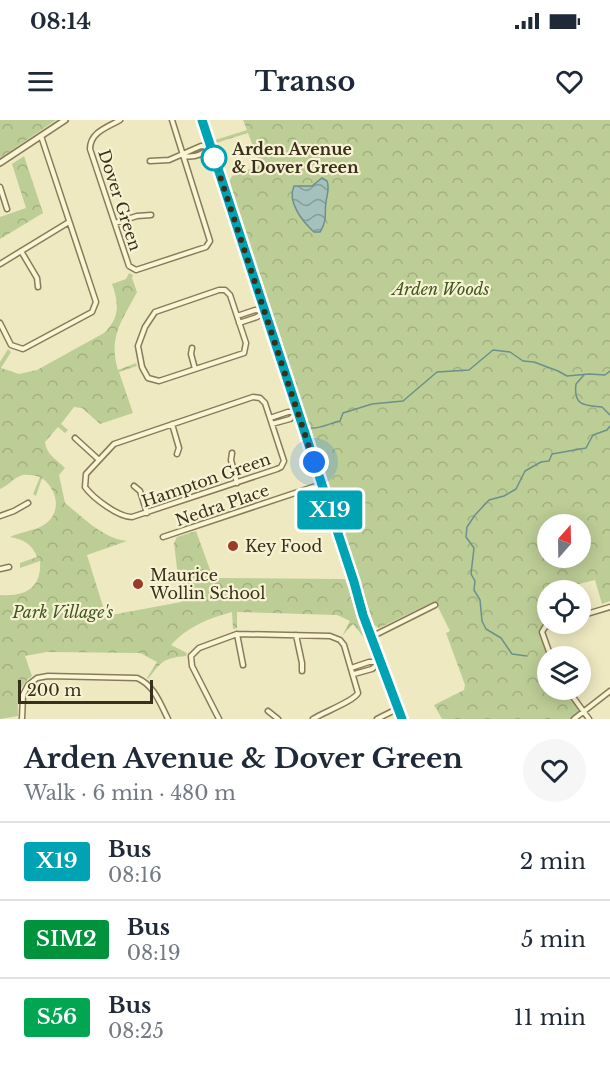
<!DOCTYPE html>
<meta charset="utf-8">
<style>
body{margin:0;font-family:"Libre Baskerville",serif;background:#f6f6f7;color:#1f2937;height:100vh;display:flex;flex-direction:column;font-size:22px;white-space:nowrap}
*{box-sizing:border-box;margin:0}
p{font-size:20px;color:#747a83}
.icon{flex:none;width:33px;height:33px;fill:none;stroke:currentColor;stroke-width:2;stroke-linecap:round;stroke-linejoin:round}
.map{position:relative;height:599px;overflow:hidden}
.side{display:flex;flex-direction:column;background:#fff;flex:1}
.side>*{flex:none}
.badge{padding:0 12px;border-radius:4px;font-size:21px;line-height:39px}
.needle{width:39px;rotate:20deg}
.buttons{position:absolute;left:537px;top:394px;display:grid;gap:12px}
.buttons a{display:grid;place-items:center;width:54px;height:54px;border-radius:50%;background:#fff;box-shadow:0 3px 15px #0003;font-size:30px}
.scale{position:absolute;left:18px;bottom:15px;width:135px;box-sizing:border-box;padding-left:6px;border:3px solid #392f1d;border-top:0;font-size:16px;line-height:21px;white-space:nowrap;color:#392f1d;-webkit-text-stroke:4px #f6f2d2;paint-order:stroke}
.you{position:absolute;width:30px;height:30px;margin:-15px;border:4px solid #fff;border-radius:50%;background:#1a73e8;box-shadow:0 0 0 9px #1a73e833}
.map>.badge{position:absolute;translate:-50% -50%;box-shadow:0 0 0 3px #fff}
.round{display:grid;place-items:center;flex:none;width:63px;height:63px;border-radius:32px;background:#f6f6f7}
.head{display:flex;align-items:center;justify-content:space-between;height:102px;padding:0 24px}
h1{font-size:28px;font-weight:800;line-height:45px}
ul{padding:0;list-style:none}
li{display:flex;align-items:center;gap:18px;height:78px;padding:0 24px;border-top:2px solid #e0e1e3}
li div{flex:1}
li b{display:block;font-size:22px}
li em{font-style:normal}
li .badge{min-width:66px;font-weight:700;text-align:center}
.status{display:flex;justify-content:space-between;align-items:center;height:42px;padding:0 30px;background:#fff;direction:ltr}
.status svg{height:16px;fill:currentColor}
header{display:flex;justify-content:space-between;align-items:center;height:78px;padding:0 24px;background:#fff;font-size:27px;font-weight:800}
.map>svg:first-child{display:block}
.forest{fill:url(#forest-crowns);fill-rule:evenodd}
.water{fill:url(#water-waves);stroke:#6b908d;stroke-width:1.5}
.lines{fill:none;stroke-linecap:round;stroke-linejoin:round}
.stream{stroke:#6b908d;stroke-width:1.5}
.minor-casing{stroke:#897b59;stroke-width:7}
.tertiary-casing{stroke:#897b59;stroke-width:8}
.minor{stroke:#f9f5d5;stroke-width:4}
.tertiary{stroke:#f9f5d5;stroke-width:4.5}
.line-casing{stroke:#fff;stroke-width:14}
.line{stroke:#00a3b4;stroke-width:9}
.walk{stroke:#392f1d;stroke-width:6;stroke-dasharray:0 10.8}
.stop-dot{fill:#fff;stroke:#00a3b4;stroke-width:3}
.poi-dot{fill:#9a3a27;stroke:#f6f2d2;stroke-width:2}
.labels{text-anchor:middle;stroke-width:4.5;stroke-linejoin:round;paint-order:stroke}
.stop-label{font-size:16px;font-weight:bold;fill:#392f1d;stroke:#f6f2d2;text-anchor:start}
.street-label{font-size:16px;fill:#392f1d;stroke:#f6f2d2}
.park-label{font-size:16px;font-style:italic;fill:#405623;stroke:#f6f2d2}
.poi-label{font-size:16px;fill:#392f1d;stroke:#f6f2d2;text-anchor:start}
</style>
<div class="status"><b>08:14</b><svg viewBox="0 0 49 12"><path d="M0 12V9h3v3zM5 12V6h3v6zM10 12V3h3v9zM15 12V0h3v12zM26 1h20v11H26zM47 4h2v5h-2z"/></svg></div>
<header><svg class="icon" aria-label="menu" viewBox="0 0 24 24"><path d="M4 6h16M4 12h16M4 18h16"/></svg>Transo<svg class="icon" aria-label="heart" viewBox="0 0 24 24"><path d="M12 20l-8-8c-3-5 5-10 8-4 3-6 11-1 8 4z"/></svg></header>
<div class="map">
<svg width="610" height="599" viewBox="0 0 610 599">
<defs>
<pattern id="forest-crowns" width="20" height="18" patternUnits="userSpaceOnUse" patternTransform="scale(1.5)"><rect width="20" height="18" fill="#bdcd96"/><path d="M2 6a3 3 0 1 1 6 0M12 15a3 3 0 1 1 6 0" fill="none" stroke="#a3b081"/></pattern>
<pattern id="water-waves" width="16" height="10" patternUnits="userSpaceOnUse" patternTransform="scale(1.5)"><rect width="16" height="10" fill="#a4c1be"/><path d="M0 5q4-4 8 0t8 0" fill="none" stroke="#879d9a"/></pattern>
</defs>
<rect width="100%" height="100%" fill="#efe9c2"/>
<!-- forest -->
<path class="forest" d="M0,0H56L0,38Z
M243,0H610V481L602,484L595,460L567,467L568,471H548L547,503L542,506L540,510L548,537V570H565L579,589L577,594L570,599H442L434,585L464,570L465,565L446,513L450,511L435,481L379,508L374,505L229,62L232,56L260,45L248,13L216,23L215,20L247,10ZM548,405H580V438H548Z
M24,36L43,93L0,119V97L26,88L12,44Z
M129,153L133,155L132,158L137,172C122,201 108,217 118,250L136,243L137,246L119,252L133,293L100,304L82,288L74,287L61,304L68,310L65,313L58,307L45,322C46,334 57,340 65,348L59,355L65,383C84,398 102,418 127,421L87,435L106,496L181,482L174,423L177,417L196,411L213,458L345,459L365,519L353,504L342,516L350,501L337,495L237,492V508L233,509L232,492C209,498 187,507 171,525L187,533L186,536C164,538 162,541 148,559L147,558L157,542L140,533L47,532L25,536L32,556C18,566 17,579 18,596L0,599V475C24,477 42,469 40,441L20,448V443L37,437C32,424 23,419 10,417C20,412 33,411 42,406C62,395 59,371 42,358L36,376L33,374L40,357C16,350 18,360 0,369V242L8,229L11,232L1,248L19,254L37,250L104,213C120,198 119,183 112,164L126,159Z"/>
<!-- water -->
<path class="water" d="M322,58L327,61C330,69 327,73 326,82C324,95 328,99 320,112H314C302,101 287,82 294,66H312Z"/>
<g class="lines">
<!-- stream -->
<path class="stream" d="M584,255L576,264C573,287 586,285 602,287L610,295
M311,308C320,309 330,303 340,301L343,293L372,284L403,281L437,252L469,250L493,230L510,232L523,241L534,242L558,251L567,256L589,254L605,255L610,251
M527,536L512,534L501,518L486,509L482,501L480,480L474,470L475,461L471,454L474,428L466,417L467,407L475,395L489,380L504,376L516,369L525,351L541,342L549,341L552,334L586,328L593,315L607,310L610,306"/>
<!-- minor casing -->
<g class="minor-casing">
<path id="minor" d="M120,0C108,7 90,12 90,29L129,146L136,150L206,127L210,121L172,0
M184,36C194,38 203,34 210,28
M150,41L169,40L201,26L210,27
M0,67L7,89
M115,103L137,96L151,95
M21,131L37,158L38,167
M0,144L69,102
M219,170H225L230,175L246,223L244,233L159,261L148,258L142,247L138,226L145,207L155,192Z
M237,196L255,190L264,191
M0,203L11,225L23,229L92,192L96,182L41,16
M239,203L257,197L264,192
M192,228L191,234L195,249
M253,277L260,278L265,283L284,341L281,347L277,349L132,397C118,397 93,378 85,367L86,354L114,324Z
M270,298L288,292H297
M172,304L179,328L177,334
M272,304L290,299L298,292
M75,318L98,339
M232,333L231,340L237,363
M134,366L140,371L147,393
M0,396L14,391L28,383
M163,417L322,364
M0,449L9,447
M580,496L610,487
M237,514L243,545
M296,515L302,543V551
M371,517L435,485
M551,537L542,512L545,507L554,504
M351,548L369,542H379
M354,554L372,549L380,542
M568,570L589,599
M268,591L278,599
M22,599L23,575L28,565L37,558L48,556L137,558C154,565 160,583 168,599
M219,599L192,546L191,536L199,528L237,514L330,516L340,520L344,525L358,573C354,581 324,592 313,599
M377,599L397,589
M574,599L610,571"/>
</g>
<!-- tertiary casing -->
<g class="tertiary-casing">
<path id="tertiary" d="M202,0L354,462L363,495L402,599
M0,43L65,0"/>
</g>
<!-- minor -->
<use href="#minor" class="minor"/>
<!-- tertiary -->
<use href="#tertiary" class="tertiary"/>
</g>
<g class="lines">
<!-- line casing -->
<g class="line-casing">
<path id="line" d="M202,0L354,462L363,495L402,599"/>
</g>
<!-- line -->
<use href="#line" class="line"/>
<!-- walk -->
<path class="walk" d="M214,38L314,342"/>
</g>
<!-- markers -->
<circle class="stop-dot" cx="214" cy="38" r="12"/>
<g class="poi-dot">
<circle cx="233" cy="426" r="6"/>
<circle cx="138" cy="464" r="6"/>
</g>
<g class="labels">
<!-- stop labels -->
<g class="stop-label">
<text x="232" y="35">Arden Avenue<tspan x="232" dy="18">&amp; Dover Green</tspan></text>
</g>
<!-- street labels -->
<g class="street-label">
<text transform="translate(120 80) rotate(72)" y="6">Dover Green</text>
<text transform="translate(206 360) rotate(-19)" y="6">Hampton Green</text>
<text transform="translate(222 385) rotate(-19)" y="6">Nedra Place</text>
</g>
<!-- park labels -->
<g class="park-label">
<text x="441" y="175">Arden Woods</text>
<text x="63" y="498">Park Village's</text>
</g>
<!-- poi labels -->
<g class="poi-label">
<text x="245" y="432">Key Food</text>
<text x="150" y="461">Maurice<tspan x="150" dy="18">Wollin School</tspan></text>
</g>
</g>
</svg>
<div class="buttons">
<a><svg class="needle" viewBox="-14 -14 28 28"><path d="M0-13l5 13h-10z" fill="#e53935"/><path d="M0 13l5-13h-10z" fill="#747a83"/></svg></a>
<a><svg class="icon" aria-label="locate" viewBox="0 0 24 24"><circle cx="12" cy="12" r="6"/><path d="M12 2v4M12 18v4M2 12h4M18 12h4"/></svg></a>
<a><svg class="icon" aria-label="layers" viewBox="0 0 24 24"><path d="M12 4l9 5-9 5-9-5zM3 14l9 5 9-5"/></svg></a>
</div>
<div class="scale">200 m</div>
<div class="you" style="left:314px;top:342px"></div>
<b class="badge" style="left:330px;top:390px;background:#00a3b4;color:#fff">X19</b>
</div>
<section class="side">
<div class="head"><div><h1>Arden Avenue &amp; Dover Green</h1><p>Walk · 6 min · 480 m</p></div><a class="round"><svg class="icon" aria-label="heart" viewBox="0 0 24 24"><path d="M12 20l-8-8c-3-5 5-10 8-4 3-6 11-1 8 4z"/></svg></a></div>
<ul>
<li><span class="badge" style="background:#00a3b4;color:#fff">X19</span><div><b>Bus</b><p>08:16</p></div><em>2 min</em></li>
<li><span class="badge" style="background:#00933c;color:#fff">SIM2</span><div><b>Bus</b><p>08:19</p></div><em>5 min</em></li>
<li><span class="badge" style="background:#00a651;color:#fff">S56</span><div><b>Bus</b><p>08:25</p></div><em>11 min</em></li>
</ul>
</section>
